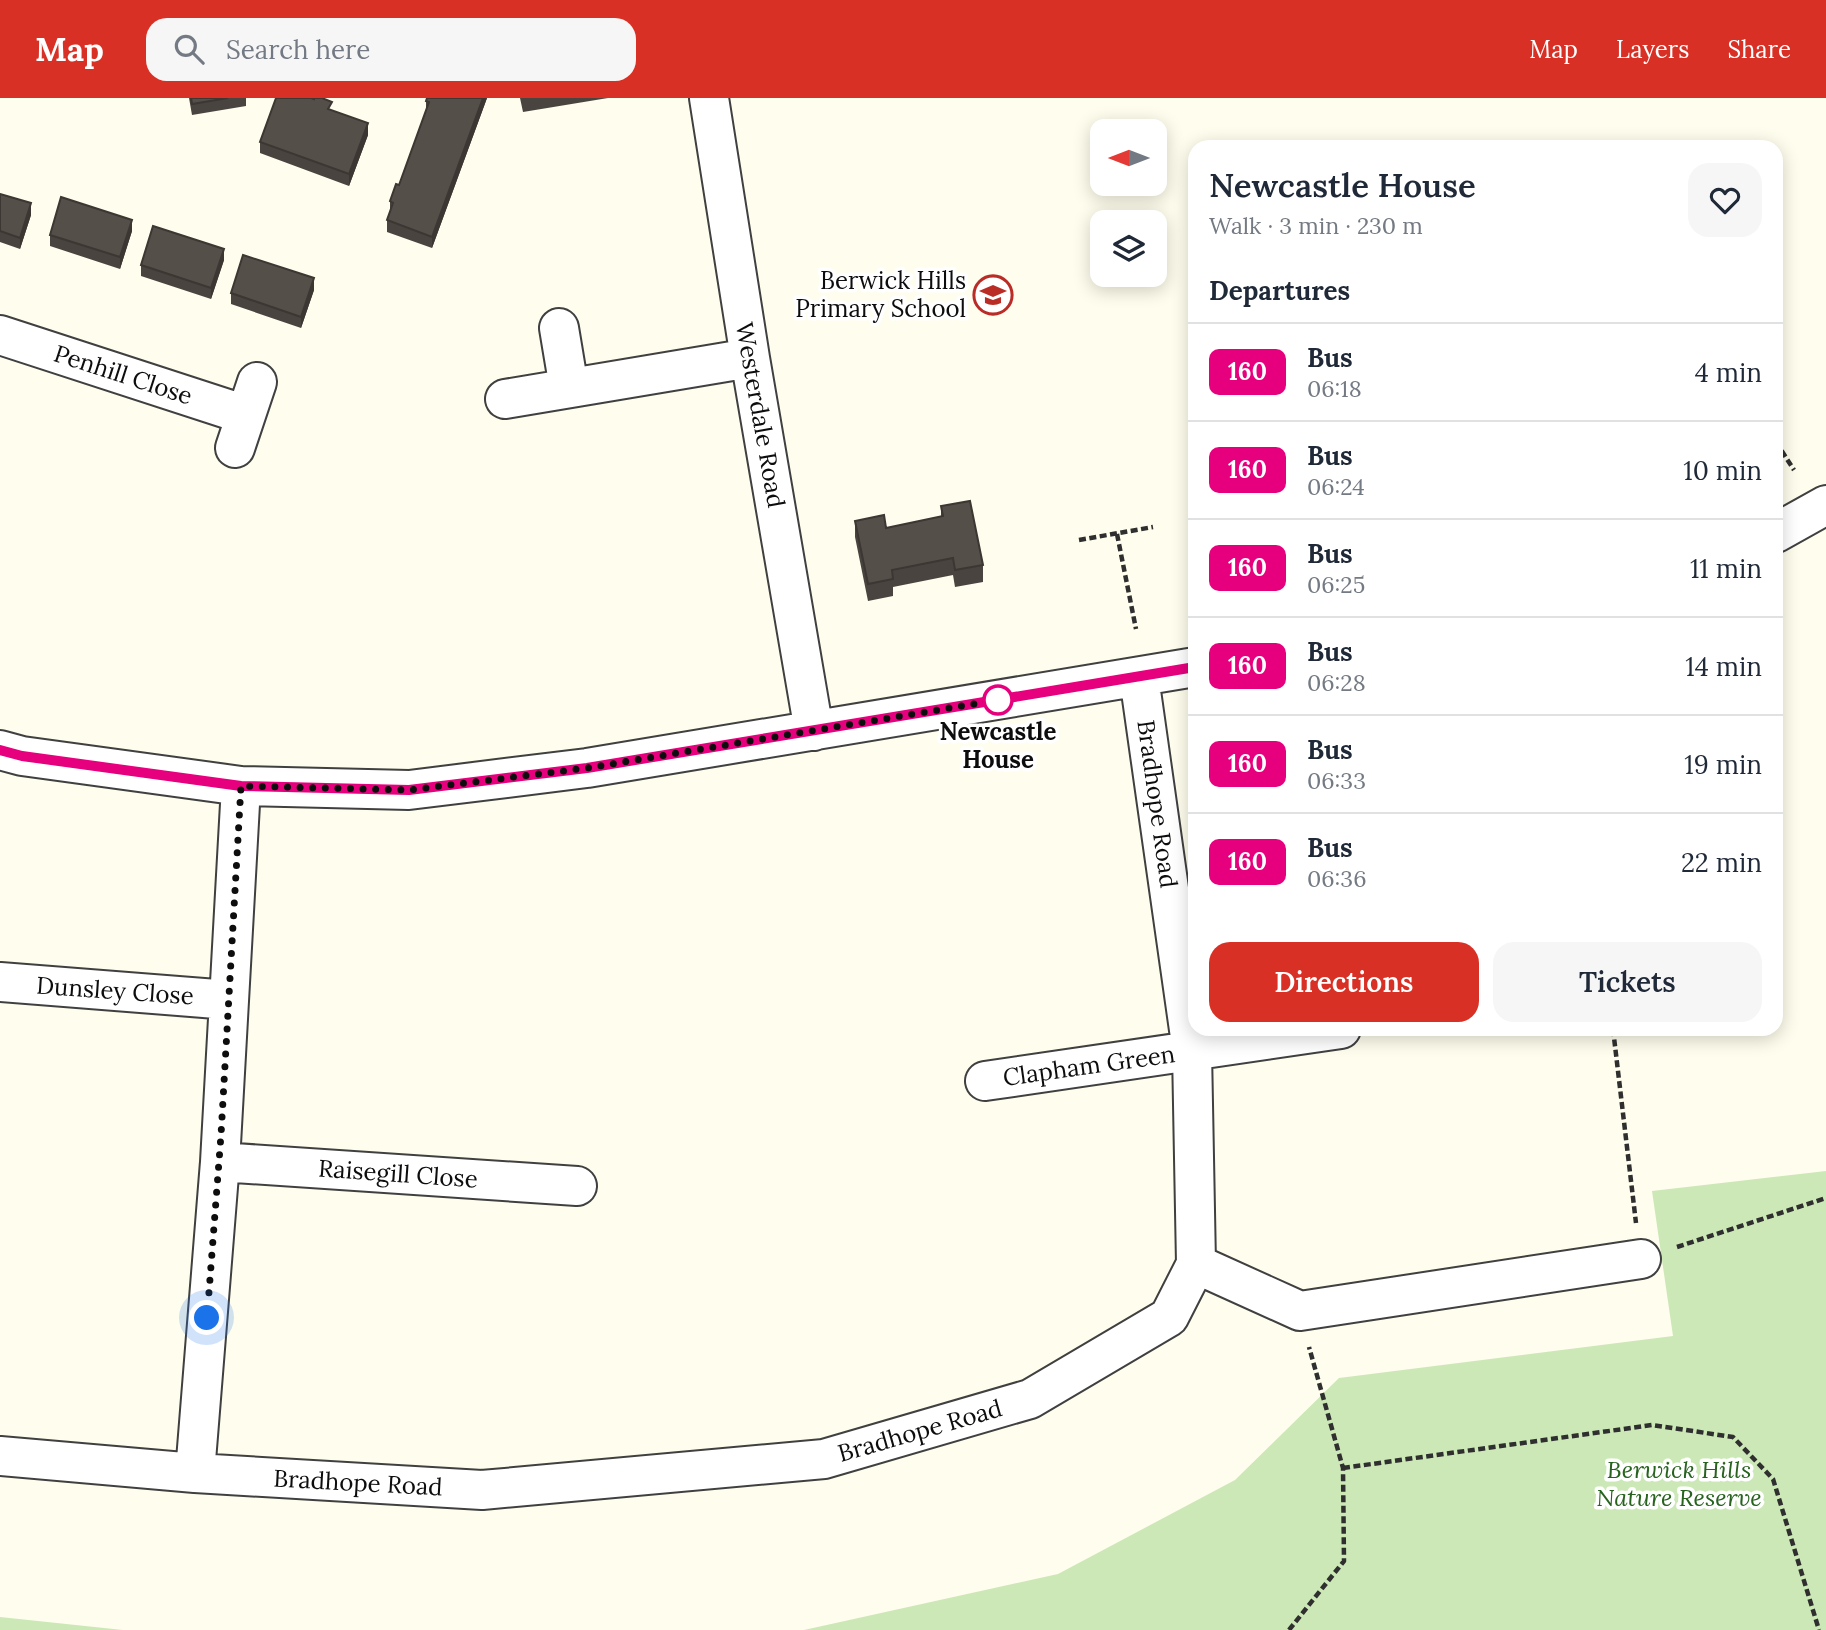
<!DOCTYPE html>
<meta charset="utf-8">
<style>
body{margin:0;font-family:Lora,serif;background:#f6f6f7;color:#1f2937;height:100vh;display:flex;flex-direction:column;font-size:26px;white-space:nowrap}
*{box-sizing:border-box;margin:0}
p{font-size:23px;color:#747a83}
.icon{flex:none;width:38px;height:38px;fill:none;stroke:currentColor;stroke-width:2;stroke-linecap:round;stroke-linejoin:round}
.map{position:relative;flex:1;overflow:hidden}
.panel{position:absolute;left:1188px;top:42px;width:595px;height:896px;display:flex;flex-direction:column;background:#fff;border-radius:21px;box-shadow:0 4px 18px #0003}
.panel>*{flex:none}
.badge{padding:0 14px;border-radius:10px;font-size:24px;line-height:46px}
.needle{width:46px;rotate:270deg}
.buttons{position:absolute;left:1090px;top:21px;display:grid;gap:14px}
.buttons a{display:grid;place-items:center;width:77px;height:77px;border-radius:14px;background:#fff;box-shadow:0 4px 18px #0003;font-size:35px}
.you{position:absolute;width:35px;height:35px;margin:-18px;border:5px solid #fff;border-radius:50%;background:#1a73e8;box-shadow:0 0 0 10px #1a73e833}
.map>.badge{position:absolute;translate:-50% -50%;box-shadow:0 0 0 4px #fff}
h2{padding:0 21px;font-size:26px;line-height:63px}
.round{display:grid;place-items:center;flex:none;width:74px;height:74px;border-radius:21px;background:#f6f6f7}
.summary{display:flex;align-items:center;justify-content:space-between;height:119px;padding:0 21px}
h1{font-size:33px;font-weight:600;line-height:52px}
.primary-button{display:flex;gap:14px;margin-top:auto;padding:14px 21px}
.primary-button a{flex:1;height:80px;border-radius:21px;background:#d93025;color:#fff;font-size:28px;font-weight:600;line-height:80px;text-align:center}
.primary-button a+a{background:#f6f6f7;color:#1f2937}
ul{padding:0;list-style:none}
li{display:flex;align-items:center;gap:21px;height:98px;padding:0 21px;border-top:2px solid #e0e1e3}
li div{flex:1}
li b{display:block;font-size:26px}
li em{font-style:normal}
li .badge{min-width:77px;font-weight:700;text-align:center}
header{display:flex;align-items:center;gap:42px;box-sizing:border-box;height:98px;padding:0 35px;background:#d93025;color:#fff}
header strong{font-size:33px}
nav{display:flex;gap:38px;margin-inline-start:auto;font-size:24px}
.search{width:490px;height:63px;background:#f6f6f7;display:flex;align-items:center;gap:18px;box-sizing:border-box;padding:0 24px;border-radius:21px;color:#747a83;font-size:26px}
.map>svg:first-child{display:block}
.green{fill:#cce8b7}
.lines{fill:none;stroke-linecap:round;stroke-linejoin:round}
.minor-casing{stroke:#404040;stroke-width:42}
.path{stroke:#2f2f2f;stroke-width:4.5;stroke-dasharray:7 3.5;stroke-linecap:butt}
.minor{stroke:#fff;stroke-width:38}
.wall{fill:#49443f}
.shaded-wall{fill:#3c3733}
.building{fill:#554f49;stroke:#3c3733;stroke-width:2}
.line-casing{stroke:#fff;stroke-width:16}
.line{stroke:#e6007e;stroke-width:10}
.walk{stroke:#0d0d0d;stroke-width:7;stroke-dasharray:0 12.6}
.stop-dot{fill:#fff;stroke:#e6007e;stroke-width:3.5}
.labels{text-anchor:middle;stroke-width:7;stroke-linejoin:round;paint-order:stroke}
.poi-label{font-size:24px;fill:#0d0d0d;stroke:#fff;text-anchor:end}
.street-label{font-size:24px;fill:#0d0d0d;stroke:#fff}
.stop-label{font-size:24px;font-weight:bold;fill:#0d0d0d;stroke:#fff}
.park-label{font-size:24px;font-style:italic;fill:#27631e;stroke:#fff}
</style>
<header>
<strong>Map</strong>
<div class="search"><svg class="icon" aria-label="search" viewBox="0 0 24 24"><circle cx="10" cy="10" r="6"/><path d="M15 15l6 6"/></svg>Search here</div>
<nav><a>Map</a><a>Layers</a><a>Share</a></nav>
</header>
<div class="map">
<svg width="1826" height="1532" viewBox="0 0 1826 1532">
<rect width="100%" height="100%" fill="#fffded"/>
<!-- green -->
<path class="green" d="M1826,1073V1532H804L1058,1476L1235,1382L1339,1280L1673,1238L1652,1093Z
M0,1519L123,1532H0Z"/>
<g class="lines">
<!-- minor casing -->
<g class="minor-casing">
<path id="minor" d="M709,0L750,260L814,633
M559,230L569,290
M0,237L246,317
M505,301L750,260
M235,350L257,284
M1776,435L1826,407
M0,652L22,658L241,688L409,692L587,670L1195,569
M0,884L229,902
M985,983L1341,931
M220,1064L577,1088
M1196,1166L1300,1213L1641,1161
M0,1358L195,1375L482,1392L824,1361L1030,1301L1169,1219L1196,1166L1192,953L1139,579
M195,1375L220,1064L241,688"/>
</g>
<!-- path -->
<path class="path" d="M1776,344L1794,372
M1117,436L1136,531
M1079,442L1153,429
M1613,931L1636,1125
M1677,1149L1826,1100
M1343,1370L1652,1327L1733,1339L1773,1381L1819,1532
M1289,1532L1344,1463L1343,1370L1309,1249"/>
<!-- minor -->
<use href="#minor" class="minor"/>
</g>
<!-- wall -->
<path class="wall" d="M189,0H246V8L192,17Z
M427,0H487L432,150L387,134V122L390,115V103L399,87L426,14V3Z
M520,0H608L523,14Z
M332,12L368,37L349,88L260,55V44Z
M0,96L31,117L20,151L0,144Z
M132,133L120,171L50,148V137Z
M224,162L211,201L141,178V167Z
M314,192L301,230L231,206V195Z
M941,408L983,467V484L955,489L953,477L893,489V498L868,503L855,439V423L886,430L941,419Z"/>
<!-- shaded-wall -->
<path class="shaded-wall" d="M483,0H487L432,150V139Z
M368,25V37L349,88V76Z
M31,105V117L20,151V140Z
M132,122V133L120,171V159Z
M224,151V162L211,201V190Z
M314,180V192L301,230V219Z"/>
<!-- building -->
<path class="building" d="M191,0H228L192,6Z
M276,0H311L314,1V0H322L332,4L328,11L368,25L349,76L260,44Z
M427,0H483L432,139L387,122L393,105L390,103L396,86L399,87L429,4L426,3Z
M0,96L31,105L20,140L0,133Z
M61,99L132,122L120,159L50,137Z
M153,128L224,151L211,190L141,167Z
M243,157L314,180L301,219L231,195Z
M970,403L983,467L955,472L953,460L892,472L893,481L868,486L855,423L884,417L886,430L943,418L941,408Z"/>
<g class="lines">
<!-- line casing -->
<g class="line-casing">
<path id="line" d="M0,652L22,658L241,688L409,692L587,670L1195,569"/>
</g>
<!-- line -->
<use href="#line" class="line"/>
<!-- walk -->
<path class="walk" d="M207,1220L221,1037L241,688L409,692L587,670L998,602"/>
</g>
<!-- icons -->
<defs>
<g id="school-ring" transform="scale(2.0125)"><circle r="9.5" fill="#fff" stroke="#ba2d27" stroke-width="1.5"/><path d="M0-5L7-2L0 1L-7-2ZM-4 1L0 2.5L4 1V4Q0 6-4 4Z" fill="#ba2d27"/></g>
</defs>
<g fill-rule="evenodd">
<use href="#school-ring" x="993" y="197"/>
</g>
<!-- markers -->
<circle class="stop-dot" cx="998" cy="602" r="14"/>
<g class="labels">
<!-- poi labels -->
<g class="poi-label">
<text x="966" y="191">Berwick Hills<tspan x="966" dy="28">Primary School</tspan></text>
</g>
<!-- street labels -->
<g class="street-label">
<text transform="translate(123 277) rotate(18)" y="8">Penhill Close</text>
<text transform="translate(760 317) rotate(80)" y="8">Westerdale Road</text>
<text transform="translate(1157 706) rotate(82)" y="8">Bradhope Road</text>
<text transform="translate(115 893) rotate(4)" y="8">Dunsley Close</text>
<text transform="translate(1089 968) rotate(-8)" y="8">Clapham Green</text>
<text transform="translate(398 1076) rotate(4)" y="8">Raisegill Close</text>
<text transform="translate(920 1333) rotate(-16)" y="8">Bradhope Road</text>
<text transform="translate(358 1385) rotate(3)" y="8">Bradhope Road</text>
</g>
<!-- stop labels -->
<g class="stop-label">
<text x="998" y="642">Newcastle<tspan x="998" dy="28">House</tspan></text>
</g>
<!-- park labels -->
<g class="park-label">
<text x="1679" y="1380">Berwick Hills<tspan x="1679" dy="28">Nature Reserve</tspan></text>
</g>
</g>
</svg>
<div class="buttons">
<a><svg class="needle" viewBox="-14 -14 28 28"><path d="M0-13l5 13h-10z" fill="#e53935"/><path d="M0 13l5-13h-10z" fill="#747a83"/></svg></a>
<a><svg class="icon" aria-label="layers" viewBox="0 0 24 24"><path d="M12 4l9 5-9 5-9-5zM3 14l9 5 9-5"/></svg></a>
</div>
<div class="you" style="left:207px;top:1220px"></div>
<section class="panel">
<div class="summary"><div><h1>Newcastle House</h1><p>Walk · 3 min · 230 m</p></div><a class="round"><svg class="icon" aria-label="heart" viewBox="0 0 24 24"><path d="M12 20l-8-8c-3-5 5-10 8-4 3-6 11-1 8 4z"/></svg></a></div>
<h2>Departures</h2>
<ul>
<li><span class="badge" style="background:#e6007e;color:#fff">160</span><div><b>Bus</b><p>06:18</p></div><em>4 min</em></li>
<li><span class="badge" style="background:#e6007e;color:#fff">160</span><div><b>Bus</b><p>06:24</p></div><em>10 min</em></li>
<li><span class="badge" style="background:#e6007e;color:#fff">160</span><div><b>Bus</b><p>06:25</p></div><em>11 min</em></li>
<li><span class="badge" style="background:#e6007e;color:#fff">160</span><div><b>Bus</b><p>06:28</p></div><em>14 min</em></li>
<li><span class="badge" style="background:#e6007e;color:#fff">160</span><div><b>Bus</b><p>06:33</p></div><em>19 min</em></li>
<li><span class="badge" style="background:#e6007e;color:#fff">160</span><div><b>Bus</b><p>06:36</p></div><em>22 min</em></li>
</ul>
<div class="primary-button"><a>Directions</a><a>Tickets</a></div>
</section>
</div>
